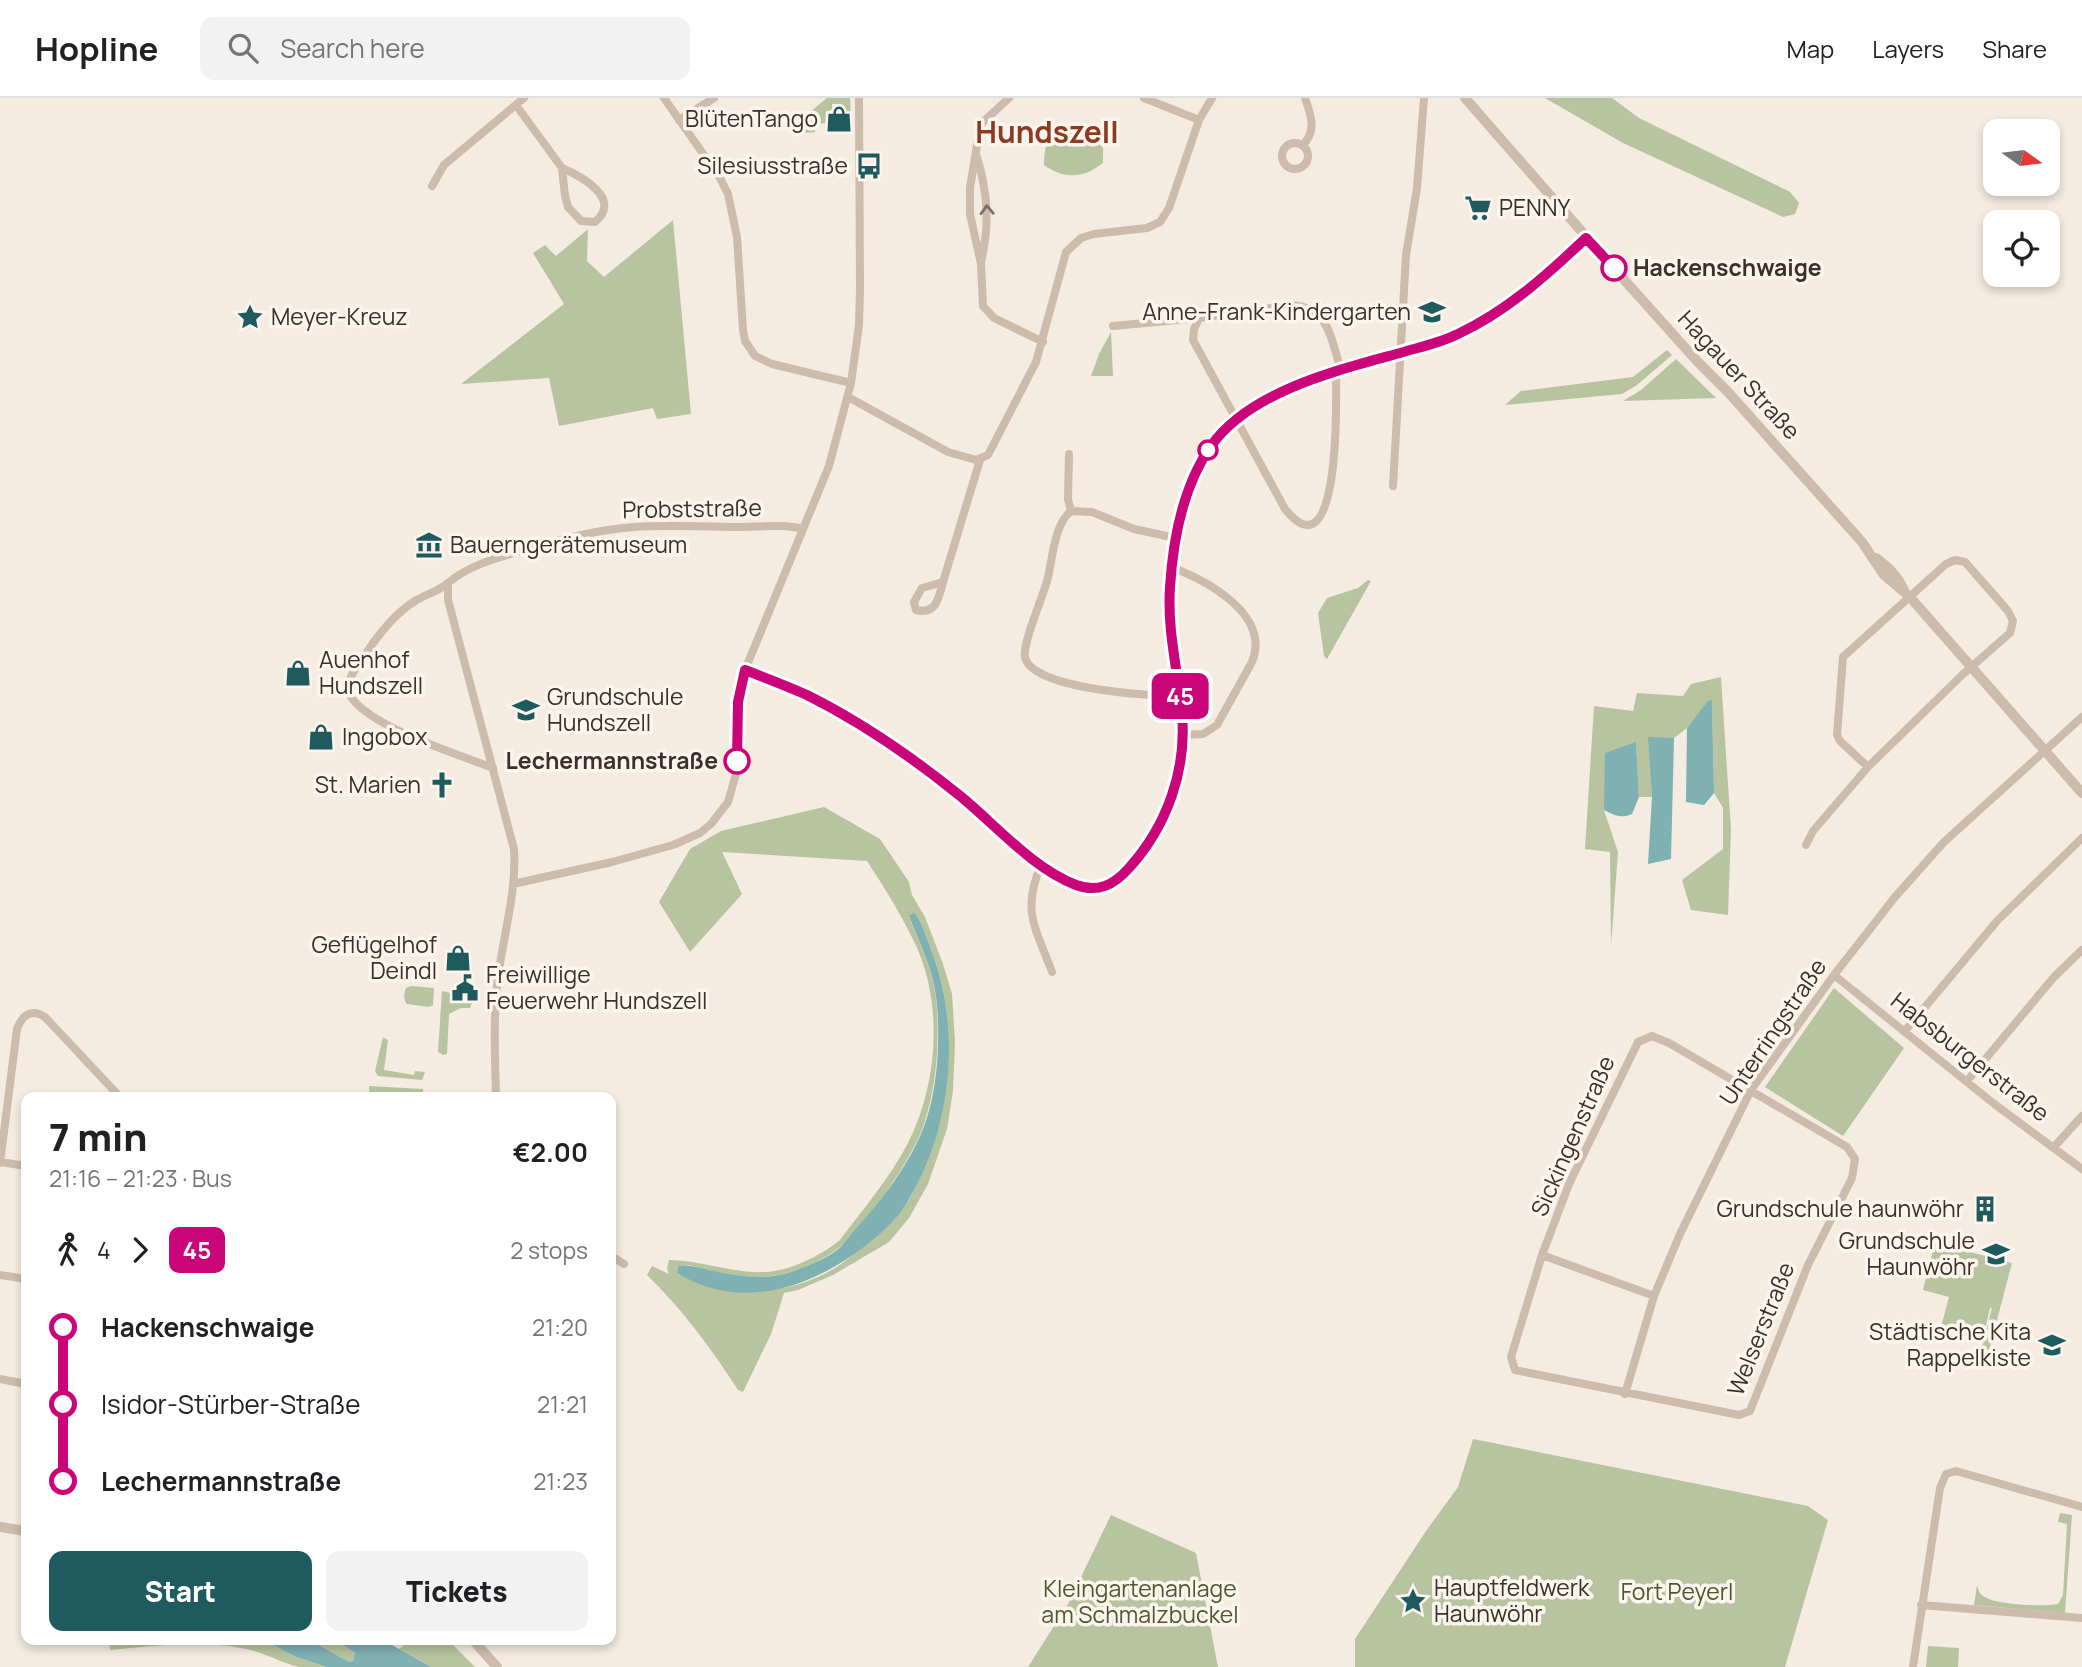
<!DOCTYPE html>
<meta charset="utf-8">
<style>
body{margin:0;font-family:Manrope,sans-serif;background:#f2f2f2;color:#202124;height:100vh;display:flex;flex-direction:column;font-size:26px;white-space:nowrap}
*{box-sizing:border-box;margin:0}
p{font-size:23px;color:#757577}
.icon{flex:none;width:38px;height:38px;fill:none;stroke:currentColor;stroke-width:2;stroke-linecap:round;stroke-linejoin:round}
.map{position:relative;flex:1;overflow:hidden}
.drawer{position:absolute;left:21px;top:994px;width:595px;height:553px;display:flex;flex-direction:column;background:#fff;border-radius:14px;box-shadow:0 4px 10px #0003}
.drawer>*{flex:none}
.badge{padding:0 14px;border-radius:10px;font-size:24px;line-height:46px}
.needle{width:46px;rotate:104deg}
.fabs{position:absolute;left:1983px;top:21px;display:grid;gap:14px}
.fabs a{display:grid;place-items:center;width:77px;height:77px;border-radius:14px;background:#fff;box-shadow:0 4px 10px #0003;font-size:35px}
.map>.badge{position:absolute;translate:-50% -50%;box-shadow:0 0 0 4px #fff}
.legs{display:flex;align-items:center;gap:10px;height:77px;padding:0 28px;font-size:23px}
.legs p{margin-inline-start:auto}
.headline{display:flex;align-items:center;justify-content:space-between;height:119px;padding:0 28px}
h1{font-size:38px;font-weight:800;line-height:52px}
.button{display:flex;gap:14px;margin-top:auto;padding:14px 28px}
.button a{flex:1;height:80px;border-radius:14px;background:#1f5a5e;color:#fff;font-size:28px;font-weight:800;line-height:80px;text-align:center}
.button a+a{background:#f2f2f2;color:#202124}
ul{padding:0 28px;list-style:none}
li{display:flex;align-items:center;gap:24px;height:77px;font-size:26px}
li i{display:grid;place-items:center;width:10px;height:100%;margin:0 9px;background:currentColor}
li i::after{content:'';width:18px;height:18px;margin:-9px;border:5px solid;border-radius:50%;background:#fff}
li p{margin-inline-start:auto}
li:first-child i{background:linear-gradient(#0000 50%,currentColor 0)}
li:last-child i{background:linear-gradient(currentColor 50%,#0000 0)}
header{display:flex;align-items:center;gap:42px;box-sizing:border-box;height:98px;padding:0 35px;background:#fff;border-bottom:2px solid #e0e0e0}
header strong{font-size:33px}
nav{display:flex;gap:38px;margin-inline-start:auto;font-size:24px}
.search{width:490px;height:63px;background:#f2f2f2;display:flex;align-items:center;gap:18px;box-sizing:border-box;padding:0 24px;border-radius:14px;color:#757577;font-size:26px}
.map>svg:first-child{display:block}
.green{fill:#b8c4a0;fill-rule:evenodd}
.water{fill:#7fb0b2}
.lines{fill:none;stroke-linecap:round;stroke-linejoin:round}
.minor{stroke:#cdbbac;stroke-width:8}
.tertiary{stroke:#cdbbac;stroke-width:10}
.oneway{stroke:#7d6f65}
.line-1-casing{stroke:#fff;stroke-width:16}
.line-1{stroke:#ca0479;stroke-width:10}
.stop-1-dot{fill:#fff;stroke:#ca0479;stroke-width:3.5}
.labels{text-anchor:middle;stroke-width:7;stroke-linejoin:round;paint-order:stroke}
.poi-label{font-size:23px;fill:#3b302b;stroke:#fbf5ee;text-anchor:end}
.stop-label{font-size:23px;font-weight:bold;fill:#3b302b;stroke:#fbf5ee;text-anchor:start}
.street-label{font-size:23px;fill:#3b302b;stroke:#fbf5ee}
.park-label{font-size:23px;fill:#4a5a2e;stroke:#fbf5ee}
.district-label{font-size:30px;font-weight:bold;fill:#8c3b22;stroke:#fbf5ee}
</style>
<header>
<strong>Hopline</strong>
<div class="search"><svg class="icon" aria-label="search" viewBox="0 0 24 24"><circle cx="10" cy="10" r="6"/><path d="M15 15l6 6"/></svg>Search here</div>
<nav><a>Map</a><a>Layers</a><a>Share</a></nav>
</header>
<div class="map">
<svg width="2082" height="1569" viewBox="0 0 2082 1569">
<rect width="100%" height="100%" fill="#f4ebe1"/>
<!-- green -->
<path class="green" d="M827,0H850L851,23L846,24L845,12H842V6H832V12L828,13V25L815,26V34L804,35L798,24Z
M1545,0H1612L1639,20L1790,94L1799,105L1795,116L1783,119L1623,45Z
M1057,27L1072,28C1082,39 1093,38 1103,50V65C1084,80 1065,82 1044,67C1044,51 1047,41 1057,27Z
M673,122L691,316L657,321L653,310L559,328L549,280L461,286L564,206L533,155L545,147L556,158L588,131L587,163L604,179Z
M1111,234L1113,278H1091L1099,256Z
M1667,252L1672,257L1637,287L1622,296L1505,307L1521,293L1633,279Z
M1676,261L1716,300L1623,303L1641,292Z
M1368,482L1371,483L1327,561L1324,558L1318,515L1327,500L1358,490Z
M1721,579L1731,732L1728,817L1691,812L1682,782L1723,751V710L1714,695L1712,602L1687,630L1674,640H1649L1652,699H1639L1636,644L1604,712L1618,754L1611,848L1610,754L1585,751L1594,608L1633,613L1637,595L1683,598L1691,586Z
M824,709L880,741L909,784L912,797L925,819L943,866L952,896L955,943L953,993L947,1031L928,1086L909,1120L889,1144L833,1177L798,1192L784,1195L771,1236L743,1294L738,1292C711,1250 683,1212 647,1177L652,1168L669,1176L667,1171L669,1162C701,1162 734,1176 766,1174C792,1172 820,1158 840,1142C863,1111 890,1080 908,1045C937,988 943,912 918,852C904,821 886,792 867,763L722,754L742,796L690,854L659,804L690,751L721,733ZM915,815C922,825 926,838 930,849C958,919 954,999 925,1067C919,1080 914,1095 906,1106C899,1117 885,1126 875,1135C865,1145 855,1156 844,1164C799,1197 725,1205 677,1174L688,1167C716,1175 753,1183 783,1176C800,1172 822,1162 836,1152C862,1134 915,1057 924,1026C937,987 940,941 936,900C933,872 919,844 909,819Z
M411,888L434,890L433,907L429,909L407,906C403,901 404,896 406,890Z
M1834,890L1904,950L1843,1038L1765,989Z
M442,893L455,896V901L473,902L470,910H461L449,916L447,956L443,957L438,954Z
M383,939L388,942L384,972L414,977L415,973L425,974L422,982L378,978L375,973Z
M369,988L423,991V999H370Z
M1935,1145L2012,1165L1987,1260L1980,1258L1992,1210H1990L1983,1240L1941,1229L1949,1199L1923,1192Z
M1473,1341L1808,1408L1828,1422L1785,1569H1355V1541L1426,1433L1458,1389Z
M2060,1415L2072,1417L2065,1515L1974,1507L1977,1487C1978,1491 1979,1495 1982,1497C1991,1507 2045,1509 2058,1506L2063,1497L2067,1426L2058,1424Z
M1111,1417L1196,1455L1218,1569H1028L1068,1506Z
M109,1542H264L294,1558L326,1569C318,1569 307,1569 299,1569C279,1564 262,1553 241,1550C197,1542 154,1548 110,1552Z
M310,1542H336L355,1555L353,1563L349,1564Z
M410,1542H448L475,1569H431L399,1551Z
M1928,1548L1959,1550L1958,1569H1926Z"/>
<!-- water -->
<path class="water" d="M1712,602L1714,695L1704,707L1686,704L1687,630L1708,603Z
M1648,639L1674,640L1671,761L1648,766L1652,699Z
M1636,644L1639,699L1632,716C1621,721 1614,717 1604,712L1605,655Z
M915,815C922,825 926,838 930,849C963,931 952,1032 906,1106C896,1123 880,1136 865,1148C811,1190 741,1214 677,1175L679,1168C689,1167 695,1169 705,1171C728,1177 760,1182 784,1176C801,1171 824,1162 837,1152C844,1147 849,1138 855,1132C882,1102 908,1068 923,1031C938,994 941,938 936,899C933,871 919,844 909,818Z
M264,1542H310L349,1564L353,1563L355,1555L336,1542H383L431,1569H326L294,1558Z"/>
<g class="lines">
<!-- minor -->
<path class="minor" d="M664,0L720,80L728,96L737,139L743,232L745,243L755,258L772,266L851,285
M1009,0L983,24L979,35L970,90V116L981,166L983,208L994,220L1043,244
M1144,0L1199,22
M516,7L562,70L565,98L568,109L581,123L595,124C623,101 581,78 562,70
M679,22L714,0
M1282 58a13 13 0 1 1 26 0a13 13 0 1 1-26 0Z
M1303,47C1317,32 1311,17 1305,0
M977,59C988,96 990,126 981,164
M432,88L444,67L524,0
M1199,220L1194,231L1193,242L1285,411C1342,482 1336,295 1336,273
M1113,228L1199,220L1292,207C1330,210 1331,242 1341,272
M848,299L948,354L976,362L988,357L1036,264L1066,154L1081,140L1094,136L1147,130L1160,124L1169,110L1199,22L1212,0
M1069,356L1068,401L1071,413
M1393,388L1406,157L1417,90L1424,0
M1176,440L1134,431L1092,414L1071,413C1053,428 1053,462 1047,483C1043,499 1022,546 1025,559C1031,591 1152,599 1180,597
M1171,469C1208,483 1271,517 1252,564L1217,627L1203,636L1183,637
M943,484C939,500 936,517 916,512L914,504L922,490L943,484L980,362
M448,485V502L514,751C517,794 503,838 498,880C493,920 495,959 496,999
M745,572C766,580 787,587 807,597C861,624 913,659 959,697C995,726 1033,770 1076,787C1098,795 1115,787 1129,770C1171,723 1188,664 1181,602C1176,564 1167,528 1170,489C1173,441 1183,388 1211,348C1250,293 1338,271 1400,255C1420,249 1440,245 1458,236C1508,213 1547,177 1586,140
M493,670C458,656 372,630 351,599C342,585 357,569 365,557C378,537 394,516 415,503C425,497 439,493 448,485C467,469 490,462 514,455C552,443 594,432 634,429C665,427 697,428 729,429C754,430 780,425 803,431
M1806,747L1813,733L1868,669L1962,577L2010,535L2013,523L2008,513L1965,464L1955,462L1946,466L1843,559L1837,637L1840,643L1868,669
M1041,767C1021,814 1036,830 1052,874
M513,786L612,764L673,747L700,735L711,726L728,704L736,676L738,604L745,572L829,368L851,285L859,227L860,191L859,0
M1834,877L1993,1005L2082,1071
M1905,933L1997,823L2082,740
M1652,938L1669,945L1847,1049L1855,1061L1852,1080L1808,1167L1750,1313L1739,1317L1515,1272L1511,1259L1542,1157L1569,1086L1638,944Z
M1967,983L2054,879L2082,852
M2054,1049L2082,1018
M0,1064L26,1068
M0,1065L17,931C22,917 32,910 45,919L120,999
M1542,1157L1654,1198
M611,1158L624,1166
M0,1177L26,1181
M0,1281L26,1286
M1625,1296L1654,1198L1680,1136L1751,992L1834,877L1895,799L1944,744L2082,619
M1921,1507L2082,1520
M1913,1569L1940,1390L1946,1376L1956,1373L2082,1409"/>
<!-- tertiary -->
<path class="tertiary" d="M1465,0L1618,175L1697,263L1727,293L1862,444L1884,477L1909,498L2082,695
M1876,460C1889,470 1897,477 1904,492
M0,1429L26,1433
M473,1542L497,1569"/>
</g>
<!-- one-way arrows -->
<defs><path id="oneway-chevron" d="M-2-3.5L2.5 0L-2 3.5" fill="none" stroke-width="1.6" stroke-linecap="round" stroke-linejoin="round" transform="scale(1.75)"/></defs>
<use class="oneway" href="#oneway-chevron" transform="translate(987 112) rotate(-92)"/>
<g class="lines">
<!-- line-1 casing -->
<g class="line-1-casing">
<path id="line-1" d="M737,663L738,604L745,572C766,580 787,588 807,597C861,624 912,659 959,697C995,726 1033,771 1076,787C1098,795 1114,787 1129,770C1167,728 1187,672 1182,616C1178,573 1167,533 1170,489C1173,441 1183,388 1211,348C1250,293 1338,272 1400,255C1420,249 1440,245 1458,236C1507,213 1547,177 1586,140L1614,170"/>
</g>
<!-- line-1 -->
<use href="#line-1" class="line-1"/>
</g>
<!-- icons -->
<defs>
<g id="shop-bare" transform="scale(2.1)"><path d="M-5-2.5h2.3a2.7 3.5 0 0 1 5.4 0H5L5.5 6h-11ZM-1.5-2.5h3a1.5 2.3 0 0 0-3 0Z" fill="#1f5a5e" stroke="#fbf5ee" stroke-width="2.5" paint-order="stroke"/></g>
<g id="bus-bare" transform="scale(2.1)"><path d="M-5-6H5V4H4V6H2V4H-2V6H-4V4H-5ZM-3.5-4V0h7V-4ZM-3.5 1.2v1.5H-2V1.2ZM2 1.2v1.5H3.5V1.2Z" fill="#1f5a5e" stroke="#fbf5ee" stroke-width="2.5" paint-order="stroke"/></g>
<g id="supermarket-bare" transform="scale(2.1)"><path d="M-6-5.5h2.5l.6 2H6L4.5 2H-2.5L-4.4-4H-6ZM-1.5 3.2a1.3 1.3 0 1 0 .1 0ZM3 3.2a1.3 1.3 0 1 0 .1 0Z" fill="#1f5a5e" stroke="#fbf5ee" stroke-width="2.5" paint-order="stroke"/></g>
<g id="school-bare" transform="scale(2.1)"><path d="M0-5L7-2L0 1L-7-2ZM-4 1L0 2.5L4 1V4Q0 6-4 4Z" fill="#1f5a5e" stroke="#fbf5ee" stroke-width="2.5" paint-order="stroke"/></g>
<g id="sight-bare" transform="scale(2.1)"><path d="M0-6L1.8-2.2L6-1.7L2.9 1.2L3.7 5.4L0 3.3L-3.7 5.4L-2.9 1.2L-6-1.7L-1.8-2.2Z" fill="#1f5a5e" stroke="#fbf5ee" stroke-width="2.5" paint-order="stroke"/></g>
<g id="museum-bare" transform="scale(2.1)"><path d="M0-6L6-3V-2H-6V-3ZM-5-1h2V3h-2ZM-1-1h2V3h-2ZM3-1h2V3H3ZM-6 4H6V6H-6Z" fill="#1f5a5e" stroke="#fbf5ee" stroke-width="2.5" paint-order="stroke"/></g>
<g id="church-bare" transform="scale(2.1)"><path d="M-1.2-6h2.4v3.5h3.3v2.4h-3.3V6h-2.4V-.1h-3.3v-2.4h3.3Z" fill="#1f5a5e" stroke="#fbf5ee" stroke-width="2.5" paint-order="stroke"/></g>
<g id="civic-bare" transform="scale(2.1)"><path d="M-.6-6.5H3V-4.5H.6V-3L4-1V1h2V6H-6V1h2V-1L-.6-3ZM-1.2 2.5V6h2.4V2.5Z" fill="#1f5a5e" stroke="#fbf5ee" stroke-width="2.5" paint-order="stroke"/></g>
<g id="building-bare" transform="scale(2.1)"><path d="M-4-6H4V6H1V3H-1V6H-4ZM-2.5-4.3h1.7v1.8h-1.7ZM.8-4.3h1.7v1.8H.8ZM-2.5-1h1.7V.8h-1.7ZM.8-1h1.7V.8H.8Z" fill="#1f5a5e" stroke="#fbf5ee" stroke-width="2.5" paint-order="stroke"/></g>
</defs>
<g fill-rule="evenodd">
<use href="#shop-bare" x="839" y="21"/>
<use href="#bus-bare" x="869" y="68"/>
<use href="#supermarket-bare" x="1478" y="110"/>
<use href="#school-bare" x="1432" y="214"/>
<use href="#sight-bare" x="250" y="219"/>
<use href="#museum-bare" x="429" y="447"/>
<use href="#shop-bare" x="298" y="575"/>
<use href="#school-bare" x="526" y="612"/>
<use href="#shop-bare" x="321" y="639"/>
<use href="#church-bare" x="442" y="687"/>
<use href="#shop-bare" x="458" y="860"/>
<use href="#civic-bare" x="465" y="890"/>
<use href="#building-bare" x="1985" y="1111"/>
<use href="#school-bare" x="1996" y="1156"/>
<use href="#school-bare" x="2052" y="1247"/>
<use href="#sight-bare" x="1413" y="1503"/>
</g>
<!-- markers -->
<g class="stop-1-dot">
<circle cx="1614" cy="170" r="12"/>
<circle cx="1208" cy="352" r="9"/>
<circle cx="737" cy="663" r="12"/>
</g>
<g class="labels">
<!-- poi labels -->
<g class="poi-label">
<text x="818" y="29">BlütenTango</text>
<text x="848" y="76">Silesiusstraße</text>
<text x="1499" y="118" text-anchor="start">PENNY</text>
<text x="1411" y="222">Anne-Frank-Kindergarten</text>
<text x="271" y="227" text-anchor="start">Meyer-Kreuz</text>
<text x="450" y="455" text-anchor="start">Bauerngerätemuseum</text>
<text x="319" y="570" text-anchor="start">Auenhof<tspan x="319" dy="26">Hundszell</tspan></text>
<text x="547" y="607" text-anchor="start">Grundschule<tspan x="547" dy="26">Hundszell</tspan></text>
<text x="342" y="647" text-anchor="start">Ingobox</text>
<text x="421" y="695">St. Marien</text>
<text x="437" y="855">Geflügelhof<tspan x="437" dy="26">Deindl</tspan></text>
<text x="486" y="885" text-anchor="start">Freiwillige<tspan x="486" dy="26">Feuerwehr Hundszell</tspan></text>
<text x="1964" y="1119">Grundschule haunwöhr</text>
<text x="1975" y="1151">Grundschule<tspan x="1975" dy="26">Haunwöhr</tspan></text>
<text x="2031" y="1242">Städtische Kita<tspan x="2031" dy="26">Rappelkiste</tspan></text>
<text x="1434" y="1498" text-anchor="start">Hauptfeldwerk<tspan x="1434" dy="26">Haunwöhr</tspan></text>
</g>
<!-- stop labels -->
<g class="stop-label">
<text x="1633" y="178">Hackenschwaige</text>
<text x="718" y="671" text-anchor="end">Lechermannstraße</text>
</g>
<!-- street labels -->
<g class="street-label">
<text transform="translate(1739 277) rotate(47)" y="8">Hagauer Straße</text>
<text transform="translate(692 411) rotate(-1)" y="8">Probststraße</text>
<text transform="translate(1773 934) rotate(-56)" y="8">Unterringstraße</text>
<text transform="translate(1970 959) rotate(38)" y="8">Habsburgerstraße</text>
<text transform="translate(1573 1038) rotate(-66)" y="8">Sickingenstraße</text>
<text transform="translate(1761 1231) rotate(-68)" y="8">Welserstraße</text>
</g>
<!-- park labels -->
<g class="park-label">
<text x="1140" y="1499">Kleingartenanlage<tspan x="1140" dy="26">am Schmalzbuckel</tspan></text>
<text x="1677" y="1502">Fort Peyerl</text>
</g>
<!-- district labels -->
<g class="district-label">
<text x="1047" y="45">Hundszell</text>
</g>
</g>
</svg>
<div class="fabs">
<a><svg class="needle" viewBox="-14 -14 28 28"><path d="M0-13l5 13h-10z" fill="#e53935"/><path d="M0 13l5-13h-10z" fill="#757577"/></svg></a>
<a><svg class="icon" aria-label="locate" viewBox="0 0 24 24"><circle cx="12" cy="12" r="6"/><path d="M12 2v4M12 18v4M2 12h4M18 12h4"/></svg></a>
</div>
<b class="badge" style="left:1180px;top:598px;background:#ca0479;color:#fff">45</b>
<section class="drawer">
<div class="headline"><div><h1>7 min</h1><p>21:16 – 21:23 · Bus</p></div><b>€2.00</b></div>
<div class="legs"><svg class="icon" aria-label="walk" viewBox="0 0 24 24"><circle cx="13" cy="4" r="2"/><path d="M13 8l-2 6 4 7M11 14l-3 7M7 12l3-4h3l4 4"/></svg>4<svg class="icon" aria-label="forward" viewBox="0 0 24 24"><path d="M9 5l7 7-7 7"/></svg><b class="badge" style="background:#ca0479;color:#fff">45</b><p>2 stops</p></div>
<ul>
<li><i style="color:#ca0479"></i><b>Hackenschwaige</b><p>21:20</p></li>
<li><i style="color:#ca0479"></i><span>Isidor-Stürber-Straße</span><p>21:21</p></li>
<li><i style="color:#ca0479"></i><b>Lechermannstraße</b><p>21:23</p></li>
</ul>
<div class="button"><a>Start</a><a>Tickets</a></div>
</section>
</div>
